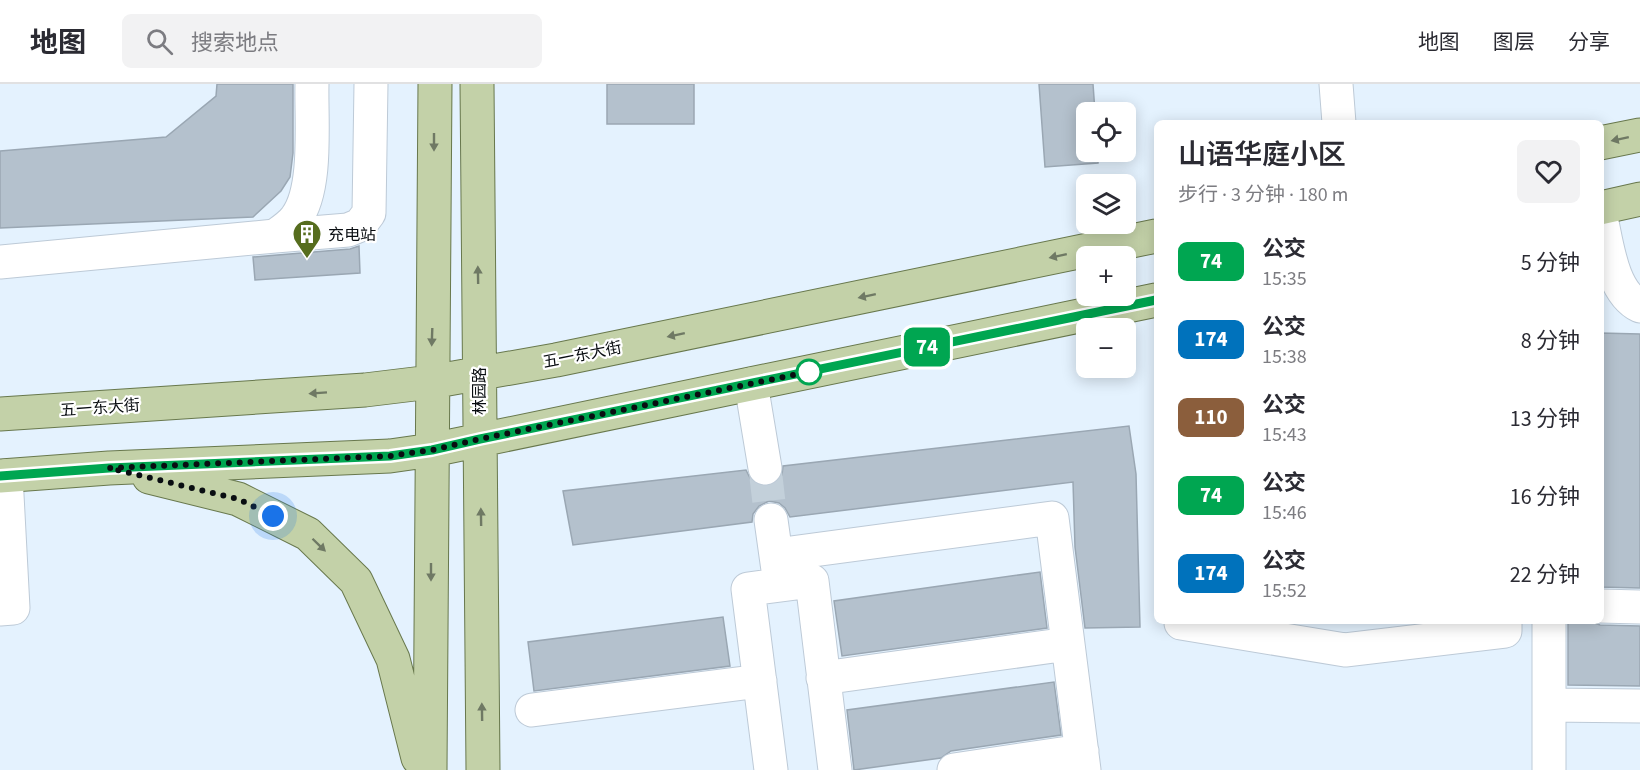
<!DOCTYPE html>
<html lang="zh">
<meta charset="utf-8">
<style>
body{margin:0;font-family:"Source Sans 3","Noto Sans SC",sans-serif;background:#f2f2f3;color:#2b2b33;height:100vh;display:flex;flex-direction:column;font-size:22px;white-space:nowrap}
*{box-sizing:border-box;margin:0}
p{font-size:20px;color:#7c7c81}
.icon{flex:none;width:33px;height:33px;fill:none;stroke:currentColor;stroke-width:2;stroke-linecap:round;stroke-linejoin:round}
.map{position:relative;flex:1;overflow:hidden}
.drawer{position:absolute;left:1154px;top:36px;width:450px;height:504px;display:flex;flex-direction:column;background:#fff;border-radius:9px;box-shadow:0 3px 15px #0003}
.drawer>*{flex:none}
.badge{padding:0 12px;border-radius:9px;font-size:21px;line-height:39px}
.fabs{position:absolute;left:1076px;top:18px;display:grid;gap:12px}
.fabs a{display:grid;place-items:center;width:60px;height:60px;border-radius:9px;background:#fff;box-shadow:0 3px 15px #0003;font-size:30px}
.you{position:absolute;width:30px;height:30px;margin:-15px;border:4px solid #fff;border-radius:50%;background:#1a73e8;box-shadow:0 0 0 9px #1a73e833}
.map>.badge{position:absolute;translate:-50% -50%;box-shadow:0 0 0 3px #fff}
.round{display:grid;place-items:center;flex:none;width:63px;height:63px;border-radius:9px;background:#f2f2f3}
.headline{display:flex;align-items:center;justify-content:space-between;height:102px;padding:0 24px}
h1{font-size:28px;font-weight:600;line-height:45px}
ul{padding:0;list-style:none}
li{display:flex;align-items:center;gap:18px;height:78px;padding:0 24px}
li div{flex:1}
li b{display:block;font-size:22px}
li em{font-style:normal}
li .badge{min-width:66px;font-weight:700;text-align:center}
header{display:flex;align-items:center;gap:36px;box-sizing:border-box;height:84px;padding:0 30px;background:#fff;border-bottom:2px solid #e1e1e2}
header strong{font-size:28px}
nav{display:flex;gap:33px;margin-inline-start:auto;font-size:21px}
.search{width:420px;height:54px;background:#f2f2f3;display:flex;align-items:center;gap:15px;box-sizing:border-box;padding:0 21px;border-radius:9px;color:#7c7c81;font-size:22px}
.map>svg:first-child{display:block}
.building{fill:#b4c1cd;stroke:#9aa7b3;stroke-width:1.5}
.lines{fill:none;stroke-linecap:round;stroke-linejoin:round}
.minor-tunnel{stroke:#c3d0da;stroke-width:33;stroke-dasharray:33 16;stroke-linecap:butt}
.minor-casing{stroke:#bdcad7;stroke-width:35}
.major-casing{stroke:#68784d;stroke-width:35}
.minor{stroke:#fff;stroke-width:33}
.major{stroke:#c3d1a8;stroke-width:33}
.oneway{fill:#6f7964}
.line-casing{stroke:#fff;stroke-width:14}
.line{stroke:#00a651;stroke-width:9}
.walk{stroke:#090d11;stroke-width:6;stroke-dasharray:0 10.8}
.stop-dot{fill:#fff;stroke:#00a651;stroke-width:3}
.labels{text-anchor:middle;stroke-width:4.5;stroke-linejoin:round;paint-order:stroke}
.poi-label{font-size:16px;fill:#090d11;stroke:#fff;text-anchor:start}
.street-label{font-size:16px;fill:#090d11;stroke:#fff}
</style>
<header>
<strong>地图</strong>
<div class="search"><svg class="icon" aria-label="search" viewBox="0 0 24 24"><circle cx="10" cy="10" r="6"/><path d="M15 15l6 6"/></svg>搜索地点</div>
<nav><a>地图</a><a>图层</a><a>分享</a></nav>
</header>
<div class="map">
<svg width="1640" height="686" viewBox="0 0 1640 686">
<rect width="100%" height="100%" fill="#e4f2fe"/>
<!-- building -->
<path class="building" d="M217,0H293V69L290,93L281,107L253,133L0,144V67L166,53L216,12Z
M607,0H694V40H607Z
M1039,0H1093L1095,28H1086V68H1098V79L1045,83Z
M359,162L360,189L255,196L253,173L350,165Z
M1600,249L1640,250V504L1600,503Z
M1129,342L1136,390L1140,543L1085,544L1075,463L1073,398L790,433L785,424L779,419L769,417L759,422L753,430L752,438L573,461L563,407L746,386L751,396L758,401L767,403L777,398L782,391L783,382Z
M1040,488L1047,544L842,572L834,517Z
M723,533L730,582L534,607L528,558Z
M1568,537H1589L1600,541L1640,542V602L1568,601Z
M1054,598L1061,651L951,667L941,674L854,686L847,626Z"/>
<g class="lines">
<!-- minor-tunnel -->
<path class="minor-tunnel" d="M765,384L771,436"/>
<!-- minor casing -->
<g class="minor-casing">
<path id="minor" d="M1336,0L1339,39
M1600,129C1607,158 1611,208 1640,222
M275,152L348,146L360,141L369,129L371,0
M0,178L275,152C282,147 291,141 296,134C318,105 311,36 312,0
M751,300L765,384
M771,436L779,493
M776,471L1052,434L1084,686
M1600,522L1640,523
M0,525L13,524L6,392
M1181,537V539L1345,566L1505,547V537
M823,594L1068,560
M1549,621L1640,622
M532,626L760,597
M771,686L748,505L812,497L835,686
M954,686L1082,667
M1549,686V537"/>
</g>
<!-- major casing -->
<g class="major-casing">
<path id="major" d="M477,0L483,686
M1600,59L1640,51
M1600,124L1640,115
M0,330L365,306L431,298L556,276L1156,152
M0,392L109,384L390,372L432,366L1156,216
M149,393L238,415L308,450L356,497L393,575L418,674
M430,686L435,0"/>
</g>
<!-- minor -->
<use href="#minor" class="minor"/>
<!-- major -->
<use href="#major" class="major"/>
</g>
<!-- one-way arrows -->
<defs><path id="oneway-solid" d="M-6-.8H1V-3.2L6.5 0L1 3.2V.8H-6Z" transform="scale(1.5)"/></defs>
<g class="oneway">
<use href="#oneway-solid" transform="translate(1620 55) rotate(168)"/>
<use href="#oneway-solid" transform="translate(434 58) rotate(90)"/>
<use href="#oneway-solid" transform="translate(1058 172) rotate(168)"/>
<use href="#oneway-solid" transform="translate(478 191) rotate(-91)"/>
<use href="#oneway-solid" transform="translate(867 212) rotate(168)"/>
<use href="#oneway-solid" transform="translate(676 251) rotate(168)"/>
<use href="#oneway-solid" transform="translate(432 253) rotate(92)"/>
<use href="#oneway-solid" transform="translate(318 309) rotate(176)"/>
<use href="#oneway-solid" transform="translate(481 433) rotate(-91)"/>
<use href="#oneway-solid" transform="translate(319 461) rotate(44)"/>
<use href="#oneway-solid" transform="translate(431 488) rotate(90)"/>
<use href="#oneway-solid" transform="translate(482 628) rotate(-91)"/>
</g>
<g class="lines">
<!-- line casing -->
<g class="line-casing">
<path id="line" d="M0,392L109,384L390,372L432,366L480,355L1156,216"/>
</g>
<!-- line -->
<use href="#line" class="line"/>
<!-- walk -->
<path class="walk" d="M273,432L238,415L109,384L390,372L432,366L480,355L818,286L809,288"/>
</g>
<!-- icons -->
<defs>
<g id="building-pin" transform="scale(1.5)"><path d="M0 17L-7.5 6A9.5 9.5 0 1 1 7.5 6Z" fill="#566d1e" stroke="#fff"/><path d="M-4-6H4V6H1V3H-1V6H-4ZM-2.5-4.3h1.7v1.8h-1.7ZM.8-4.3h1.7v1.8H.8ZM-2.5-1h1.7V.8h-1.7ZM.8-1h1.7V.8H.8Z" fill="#fff"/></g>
</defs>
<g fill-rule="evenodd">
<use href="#building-pin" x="307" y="150"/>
</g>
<!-- markers -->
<circle class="stop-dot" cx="809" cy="288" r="12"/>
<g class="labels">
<!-- poi labels -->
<g class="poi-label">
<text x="328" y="156">充电站</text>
</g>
<!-- street labels -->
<g class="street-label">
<text transform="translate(582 270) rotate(-11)" y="6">五一东大街</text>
<text transform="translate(479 307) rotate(-90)" y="6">林园路</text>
<text transform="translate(100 323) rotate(-4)" y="6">五一东大街</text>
</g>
</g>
</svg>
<div class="fabs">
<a><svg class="icon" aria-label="locate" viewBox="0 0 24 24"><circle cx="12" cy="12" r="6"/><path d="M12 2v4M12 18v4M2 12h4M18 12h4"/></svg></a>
<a><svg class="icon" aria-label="layers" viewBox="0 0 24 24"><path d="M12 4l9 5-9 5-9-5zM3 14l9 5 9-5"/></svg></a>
<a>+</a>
<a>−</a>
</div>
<div class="you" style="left:273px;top:432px"></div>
<b class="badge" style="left:927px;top:263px;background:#00a651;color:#fff">74</b>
<section class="drawer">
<div class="headline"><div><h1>山语华庭小区</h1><p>步行 · 3 分钟 · 180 m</p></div><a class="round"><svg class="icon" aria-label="heart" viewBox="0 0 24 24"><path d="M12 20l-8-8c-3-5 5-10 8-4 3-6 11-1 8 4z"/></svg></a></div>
<ul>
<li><span class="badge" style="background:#00a651;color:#fff">74</span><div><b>公交</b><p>15:35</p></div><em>5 分钟</em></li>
<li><span class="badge" style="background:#0072bc;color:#fff">174</span><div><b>公交</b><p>15:38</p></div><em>8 分钟</em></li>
<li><span class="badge" style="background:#8b5e3c;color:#fff">110</span><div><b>公交</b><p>15:43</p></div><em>13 分钟</em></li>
<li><span class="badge" style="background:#00a651;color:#fff">74</span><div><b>公交</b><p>15:46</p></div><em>16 分钟</em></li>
<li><span class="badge" style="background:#0072bc;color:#fff">174</span><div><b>公交</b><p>15:52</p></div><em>22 分钟</em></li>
</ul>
</section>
</div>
